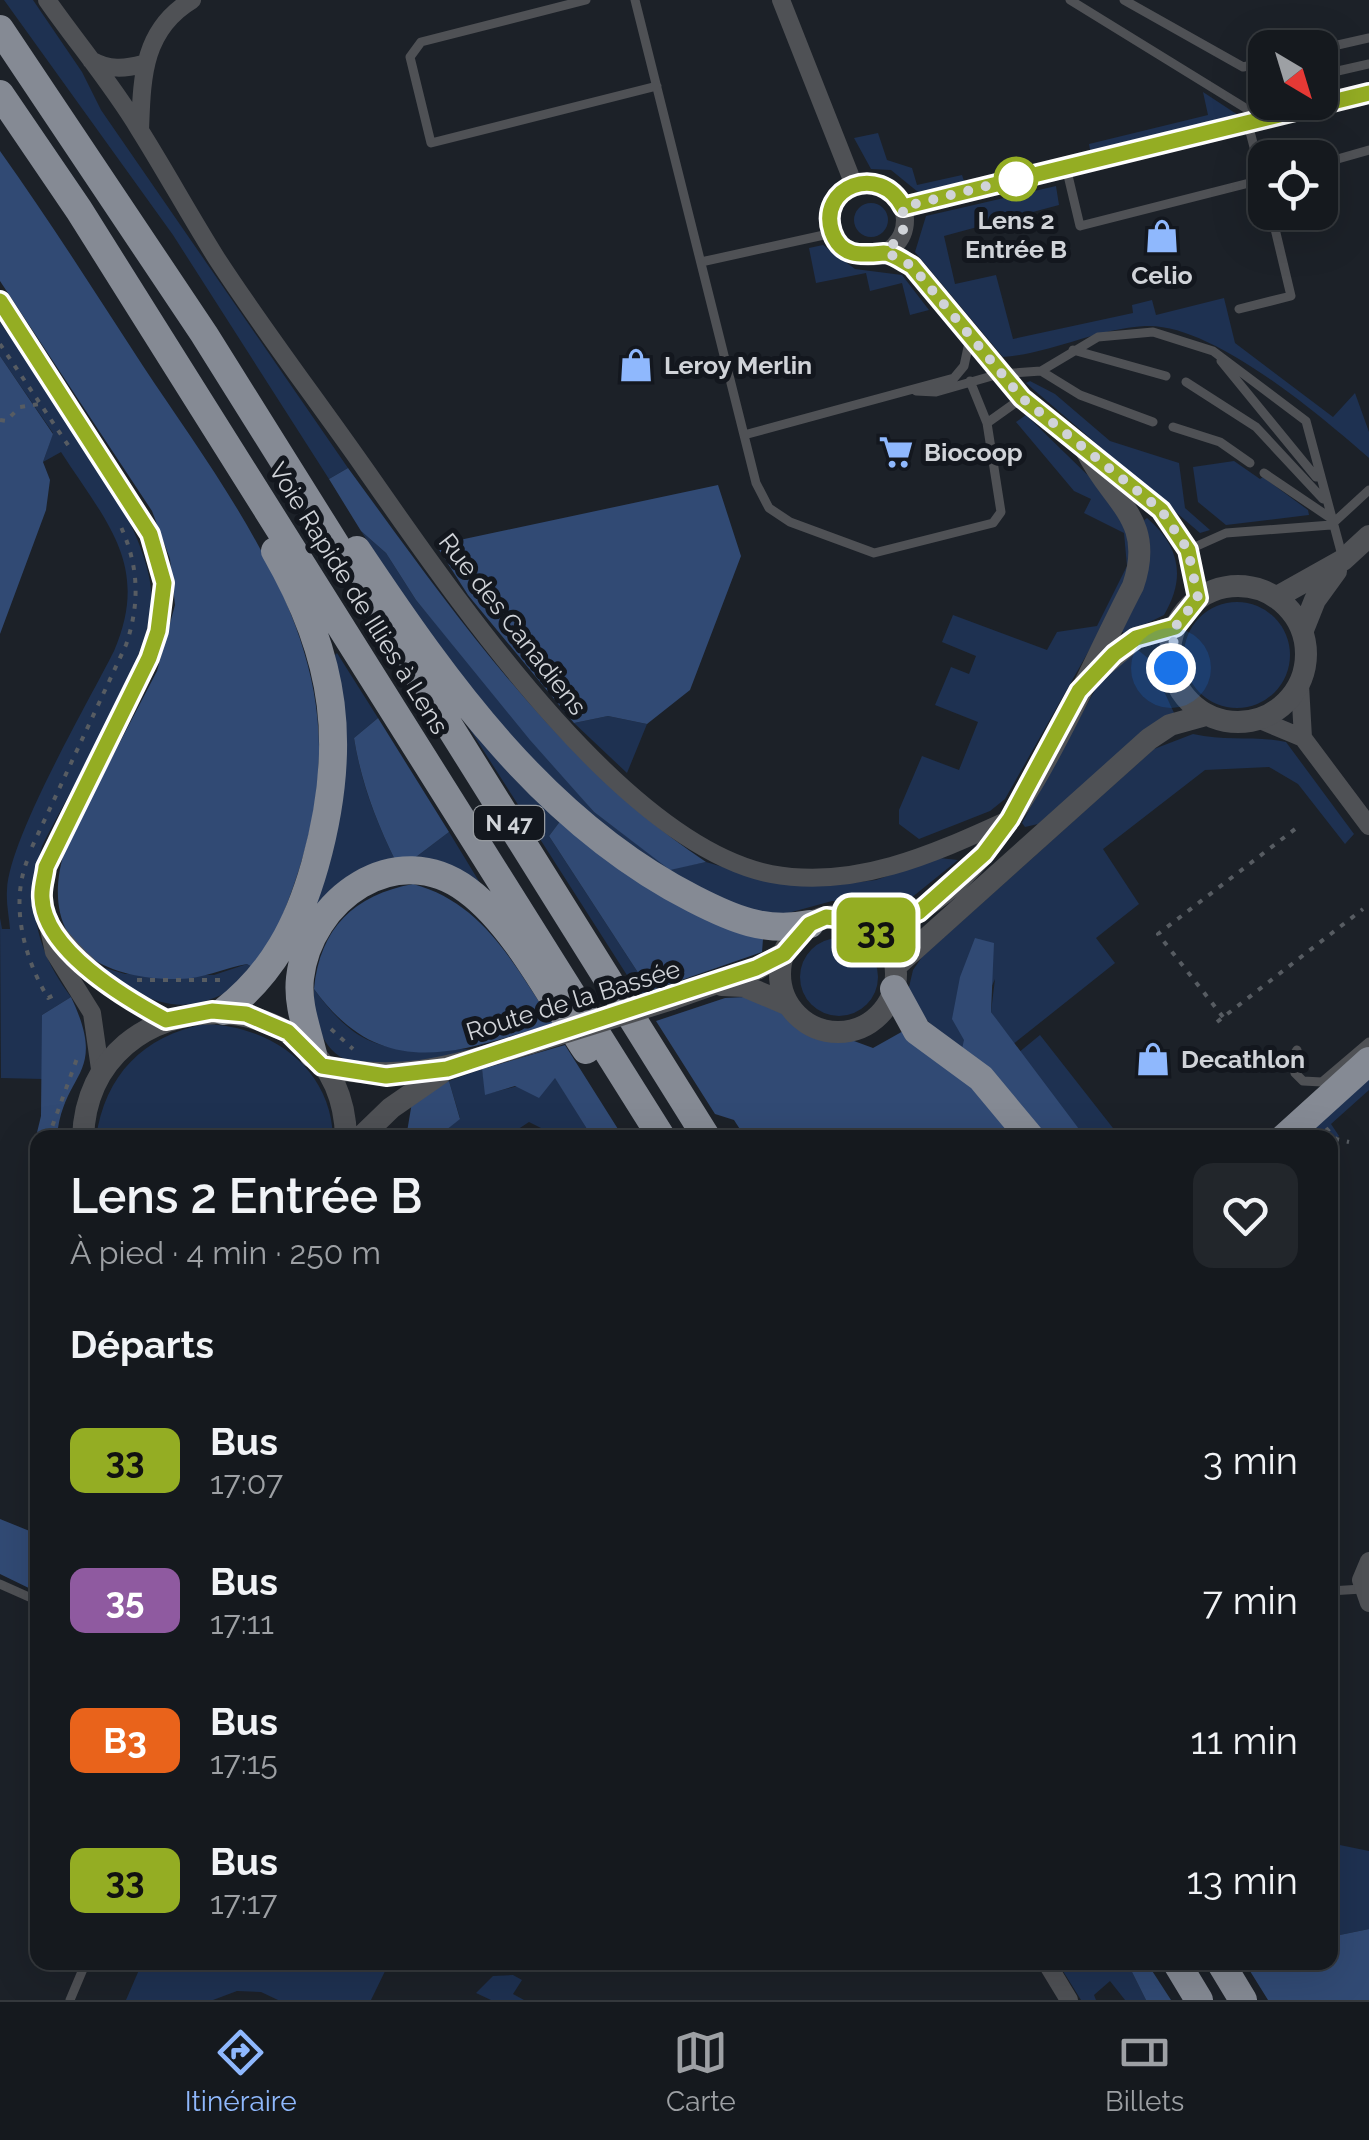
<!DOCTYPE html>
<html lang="fr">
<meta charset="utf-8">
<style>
body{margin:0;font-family:Raleway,sans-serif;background:#22262b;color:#f1f3f6;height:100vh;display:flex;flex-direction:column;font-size:38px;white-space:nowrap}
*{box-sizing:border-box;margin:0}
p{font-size:32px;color:#9da0a4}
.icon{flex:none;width:55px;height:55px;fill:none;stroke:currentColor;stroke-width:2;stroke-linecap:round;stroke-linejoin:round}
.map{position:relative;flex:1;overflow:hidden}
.drawer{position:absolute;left:30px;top:1130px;width:1308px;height:840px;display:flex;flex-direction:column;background:#15191e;border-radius:20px;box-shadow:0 10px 40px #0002,0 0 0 2px #34383c}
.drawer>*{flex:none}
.badge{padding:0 20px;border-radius:15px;font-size:35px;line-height:65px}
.needle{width:65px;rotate:142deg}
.tools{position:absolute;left:1248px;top:30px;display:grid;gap:20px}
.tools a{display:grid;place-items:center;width:90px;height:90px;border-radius:20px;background:#15191e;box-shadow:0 10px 40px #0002,0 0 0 2px #34383c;font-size:50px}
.you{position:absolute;width:50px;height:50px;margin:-25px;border:8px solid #fff;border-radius:50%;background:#1a73e8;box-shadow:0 0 0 15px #1a73e833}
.map>.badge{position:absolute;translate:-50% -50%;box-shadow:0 0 0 5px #fff}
h2{padding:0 40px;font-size:38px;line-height:90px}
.round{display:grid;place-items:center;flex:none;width:105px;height:105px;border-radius:20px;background:#22262b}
.headline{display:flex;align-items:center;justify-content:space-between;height:170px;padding:0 40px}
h1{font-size:48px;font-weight:600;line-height:75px}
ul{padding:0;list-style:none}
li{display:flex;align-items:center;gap:30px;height:140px;padding:0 40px}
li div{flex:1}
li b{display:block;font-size:38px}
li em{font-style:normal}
li .badge{min-width:110px;font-weight:700;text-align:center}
.menu{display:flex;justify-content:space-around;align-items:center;height:140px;border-top:2px solid #34383c;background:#15191e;font-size:28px;color:#9da0a4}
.menu a{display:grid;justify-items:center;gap:5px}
.menu .active{color:#8fb8fd}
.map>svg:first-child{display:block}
.green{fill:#1e3151}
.forest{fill:#314a74}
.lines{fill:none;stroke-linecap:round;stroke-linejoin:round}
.path{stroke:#575c62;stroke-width:4;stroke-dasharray:5 8;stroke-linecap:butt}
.service{stroke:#4f5155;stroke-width:9}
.minor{stroke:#4f5155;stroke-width:18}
.tertiary{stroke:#4f5155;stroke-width:22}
.trunk{stroke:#858a94;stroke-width:28}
.tertiary-bridge{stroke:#4f5155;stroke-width:22}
.line-casing{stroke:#fff;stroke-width:22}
.line{stroke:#94ad23;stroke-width:15}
.walk{stroke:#d0d3d8;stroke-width:10;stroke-dasharray:0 18}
.stop-dot{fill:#fff;stroke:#94ad23;stroke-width:5}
.labels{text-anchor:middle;stroke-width:10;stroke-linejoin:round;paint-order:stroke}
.shield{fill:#13171e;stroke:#979ba0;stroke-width:2.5}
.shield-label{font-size:22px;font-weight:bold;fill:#d0d3d8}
.stop-label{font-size:25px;font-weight:bold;fill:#d0d3d8;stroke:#13171e}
.poi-label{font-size:25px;font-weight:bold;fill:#d0d3d8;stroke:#13171e;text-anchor:start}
.street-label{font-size:25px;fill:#d0d3d8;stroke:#13171e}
</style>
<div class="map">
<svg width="1369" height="2000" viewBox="0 0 1369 2000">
<rect width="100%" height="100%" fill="#1c2128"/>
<!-- green -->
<path class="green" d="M4,0H33L82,72L101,110L348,468L329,479L173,235Z
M1203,92L1238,115L1090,150L1089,144L1208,115Z
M878,133L887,160L912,168L917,185L962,175L964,181L918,192L891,170L871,169L854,138Z
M1056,186L1059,205L944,236L955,284L996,275L1013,339L1133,313L1132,305L1152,300L1156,315L1224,298L1235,343L1333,417L1355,393L1369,432V458C1321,416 1211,322 1145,326C1095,329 1053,353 1003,357L915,252L926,216Z
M854 220a17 17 0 1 1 34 0a17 17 0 1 1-34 0Z
M823,245L855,269L902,275L929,310L910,315L902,283L870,291L866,273L816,283L809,248Z
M0,322C44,388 162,533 151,610C142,672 72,786 42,846C26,904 35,949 71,997L42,1015L43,1079L1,1078L0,918L2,929H10C9,916 6,903 7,890C9,838 88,703 114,651C151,565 106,522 61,452L43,462L53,433L0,356Z
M1030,381L1055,394L1110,441L1179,463L1185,508L1210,530L1200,533L1026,383Z
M1026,415L1107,494L1131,540L1126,585L1005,799L990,811L919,839L899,824V810L922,756L959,770L978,722L935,705L951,667L969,674L976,656L942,642L953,615L1047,650L1057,632L1097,626L1127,566L1124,533L1084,513L1091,499L1074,491L1016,422Z
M1234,461L1260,479L1263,477L1308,510L1309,515L1226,525L1198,502L1193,467Z
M1147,518C1180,546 1186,578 1164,615L1125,634L1120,630C1140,594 1161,562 1143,521Z
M361,531L386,553L416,600L594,812L670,869L706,862L774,882L826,886L876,880L939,858L958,860L900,907L883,911L852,901H832L770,918L661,875L559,797L430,638Z
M1184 655a53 53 0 1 1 106 0a53 53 0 1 1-106 0Z
M1138,650L1149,659L1175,715L1038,824L1025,827L1022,823L1101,679Z
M337,653L378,718L354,738C361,783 376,821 396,862C357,873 336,882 313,914L331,659Z
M608,716L647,724L627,773L574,723Z
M462,717L561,820L549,836L650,991L639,994Z
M1193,734C1228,742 1254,735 1286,742L1354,834L1345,844L1298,784L1269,767L1205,770L1103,849L1139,904L1096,938L1115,963L1012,1045L991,1012L995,979L961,1053L906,1000L913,970L922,957L1154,749Z
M449,832L480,883L412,860Z
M800 977a39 39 0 1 1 78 0a39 39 0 1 1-78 0Z
M92,964L125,974L214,975L247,964L259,971C192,1023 155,1010 92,964Z
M314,989C363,1057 392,1050 469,1049C400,1073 311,1090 314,989Z
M205,1024C271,1026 331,1068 333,1137L96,1138C105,1075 143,1036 205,1024Z
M1040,1035L1120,1137H1085L1018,1053Z
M482,1069L486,1094L555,1077L592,1137H548L545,1130L529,1122L506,1137L489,1128C475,1140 461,1140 444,1132L460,1118L449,1081Z
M1369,1078V1090L1331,1124L1339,1136L1330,1145V1138H1295Z
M1330,1843L1369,1851V1929L1330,1937Z
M142,1963V1962L389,1963L371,2000H278L261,1992L237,1991L213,2000H126Z
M1058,1963H1142L1132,1972L1146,2000H1125L1110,1981L1094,1995L1096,2000H1081Z
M513,1975L522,1980L513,1994L524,2000H491L476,1993L493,1976Z"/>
<!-- forest -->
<path class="forest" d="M0,151C50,221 96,294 143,366C217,478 318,606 319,746C320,827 291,899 259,971L247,964C224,968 203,979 179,979C92,980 36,938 66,846L157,671L175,605L170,559L152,511L0,281Z
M0,356L53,434L43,462L50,480L46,510L0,634Z
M348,468C452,610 557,763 706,862L670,870L594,812L530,740L416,600L386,553L361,531L329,479Z
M718,485L741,556L690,690L647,724L608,716L574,723L468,595L436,545Z
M378,718L449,832L412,860L396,862C376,821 361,782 354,738Z
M561,820L746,933L763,939L762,952L650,991L549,836Z
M413,884C484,903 514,965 553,1023C457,1053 382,1083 314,989C320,928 354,895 413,884Z
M975,938L994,943L991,1012L1085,1137H1038L961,1053L964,1040L952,1019L960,977Z
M71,997C109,1077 63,1070 57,1137L38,1138L37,1203L32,1153L41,1116L42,1015Z
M746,997L780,1011L814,1038L854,1041L873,1048L905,1030L951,1062L1022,1137H745L734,1120L715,1114L656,1021L725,998Z
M565,1045L623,1137H592L555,1078L539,1098L515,1086L485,1095L482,1069Z
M449,1081L460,1119L445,1131L456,1137L406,1138L412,1102Z
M0,1519L37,1534V1592L0,1574Z
M1369,1929V2000H1268L1245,1963L1330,1962V1937Z
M1142,1963H1147L1171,2000H1146L1132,1972Z"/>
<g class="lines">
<!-- path -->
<path class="path" d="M0,344L70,448
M0,420L6,421L20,407L39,404
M32,847L126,645C140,603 139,567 121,527
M27,861C10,905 24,958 48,998L58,993
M137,980H222
M1223,1017L1158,934L1299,826
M1217,1022L1363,909
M331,1029L353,1049
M1326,1128L1336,1139L1349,1142
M48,1138L79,1053"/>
<!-- service -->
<path class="service" d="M586,0L421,42L410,57L431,143L657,86
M635,0L756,483L769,508L790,522L874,553L993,523L1001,512L987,423L1022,398
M1070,0L1260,117
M1124,0L1243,67L1265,62
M1320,49L1369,38
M1320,80L1329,73L1369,64
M1248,124L1265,189
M1320,164L1369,150
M1066,167L1080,226L1265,179
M701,262L833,233
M1239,309L1291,296L1271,212
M1073,350L1166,376
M1221,361L1316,477
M1041,371L1080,395L1153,422
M970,381L987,423
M1186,382L1256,427L1323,499
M916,391L936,392L999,374L1041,371L1098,337L1153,332L1213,351L1306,421L1343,559
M1173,427L1220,442L1250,463
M744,435L954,378L964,366L970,338
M1264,473L1329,517
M1188,550L1226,533L1331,525L1369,490
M1297,1050L1292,1058L1295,1073L1303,1081L1322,1082L1369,1042
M0,1584L38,1601
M1330,1591L1362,1589
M70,2000L86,1962"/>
<!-- minor -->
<path class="minor" d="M47,0C77,43 112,84 139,129C166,172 190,216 217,259C264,331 316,399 365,469C450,590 620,844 771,874C856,890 935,853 1010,819
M781,0L854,185
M91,60C109,70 124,69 143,64
M140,130C142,79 142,30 192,0
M831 220a37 37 0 1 1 74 0a37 37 0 1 1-74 0Z
M903,207L1369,94
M886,252L911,266L1022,398L1161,510L1188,550L1198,598
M0,301L150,534L164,583L159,631L149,658L58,838L46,867L42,897L54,952L92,1013L101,1076
M1300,685L1303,738
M1260,720L1303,738L1369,826
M52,926C84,968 120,995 166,1020
M1369,1561L1361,1580L1369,1603
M1046,1962L1069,2000"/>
<!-- tertiary -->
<path class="tertiary" d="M1170 654a68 68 0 1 1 136 0a68 68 0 1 1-136 0Z
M1277,597L1343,560L1369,536
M1303,630L1315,600L1336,571
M1098,670L1136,638L1175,627
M780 974a58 58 0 1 1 116 0a58 58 0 1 1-116 0Z
M878,931C904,919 928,907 950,888C1031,818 1083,681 1133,586C1156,519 1112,503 1087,452
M896,966L1149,739L1170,725L1206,715
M722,985L744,986L789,1005
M672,999L757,969L784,953
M322,1066C402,1084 454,1066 531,1043
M83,1138C88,972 343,971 346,1138
M360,1138L391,1108L440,1074"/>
<!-- trunk -->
<path class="trunk" d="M0,29L204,334L707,1138
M0,94L79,210L662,1138
M357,550C448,686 545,823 694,899C733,919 765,933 810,924
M894,989L917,1031L981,1078L1031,1138
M224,1011C273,973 298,925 315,865C348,747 337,658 275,551
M313,1054C307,1029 297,1004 300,978C309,899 396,837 467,890C515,925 553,1001 586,1050
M1284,1138L1369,1061
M1176,1962L1199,2000
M1220,1962L1243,2000"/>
<!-- tertiary-bridge -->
<path class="tertiary-bridge" d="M531,1043L672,999"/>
</g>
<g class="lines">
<!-- line casing -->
<g class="line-casing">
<path id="line" d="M0,301L150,534L164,583L158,631L149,658L46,867C45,877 41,888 42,898C44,950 125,998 166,1020L212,1011L246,1014L288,1032L322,1066L386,1076L447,1069L756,968L784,954L810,924L826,917L862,921L878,931L919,912L984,854L1010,819L1079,691L1114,654L1136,638L1175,627L1198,598L1188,550L1161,510L1022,398L912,266C904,262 892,253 884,253C862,255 841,258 832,232C817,187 880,162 903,207L1369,93"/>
</g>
<!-- line -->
<use href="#line" class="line"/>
<!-- walk -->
<path class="walk" d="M1016,179L1027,176L903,207V233L886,252L912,266L1022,398L1161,510L1188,550L1198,598L1175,627L1171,668"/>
</g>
<!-- icons -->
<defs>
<g id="shop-bare" transform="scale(2.7)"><path d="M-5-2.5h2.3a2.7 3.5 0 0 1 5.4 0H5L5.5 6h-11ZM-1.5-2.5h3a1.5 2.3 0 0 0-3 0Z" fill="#8fb8fd" stroke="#13171e" stroke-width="2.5" paint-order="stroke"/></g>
<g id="supermarket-bare" transform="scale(2.7)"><path d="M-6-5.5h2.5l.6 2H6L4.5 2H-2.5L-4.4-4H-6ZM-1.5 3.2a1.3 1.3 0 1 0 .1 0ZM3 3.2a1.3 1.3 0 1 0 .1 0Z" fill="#8fb8fd" stroke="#13171e" stroke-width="2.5" paint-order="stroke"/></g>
</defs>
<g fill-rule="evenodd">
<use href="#shop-bare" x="1162" y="236"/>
<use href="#shop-bare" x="636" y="365"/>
<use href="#supermarket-bare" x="896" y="452"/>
<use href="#shop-bare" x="1153" y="1059"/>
</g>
<!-- markers -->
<circle class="stop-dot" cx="1016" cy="179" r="20"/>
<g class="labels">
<!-- shield labels -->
<rect class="shield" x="474" y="806" width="70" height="34" rx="8"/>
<g class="shield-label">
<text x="509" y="831">N 47</text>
</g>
<!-- stop labels -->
<g class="stop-label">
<text x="1016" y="229">Lens 2<tspan x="1016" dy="29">Entrée B</tspan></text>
</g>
<!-- poi labels -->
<g class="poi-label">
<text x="1162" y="284" text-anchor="middle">Celio</text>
<text x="664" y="374">Leroy Merlin</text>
<text x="924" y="461">Biocoop</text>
<text x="1181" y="1068">Decathlon</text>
</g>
<!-- street labels -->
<g class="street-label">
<text transform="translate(359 598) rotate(58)" y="9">Voie Rapide de Illies à Lens</text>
<text transform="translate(513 624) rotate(52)" y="9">Rue des Canadiens</text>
<text transform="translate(573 1000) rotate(-17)" y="9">Route de la Bassée</text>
</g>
</g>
</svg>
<div class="tools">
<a><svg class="needle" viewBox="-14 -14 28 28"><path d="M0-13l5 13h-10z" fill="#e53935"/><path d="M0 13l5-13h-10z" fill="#9da0a4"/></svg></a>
<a><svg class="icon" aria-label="locate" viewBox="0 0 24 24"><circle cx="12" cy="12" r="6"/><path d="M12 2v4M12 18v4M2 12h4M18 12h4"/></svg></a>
</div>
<div class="you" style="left:1171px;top:668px"></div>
<b class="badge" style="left:876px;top:930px;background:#94ad23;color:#111">33</b>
<section class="drawer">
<div class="headline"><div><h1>Lens 2 Entrée B</h1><p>À pied · 4 min · 250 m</p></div><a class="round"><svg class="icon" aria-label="heart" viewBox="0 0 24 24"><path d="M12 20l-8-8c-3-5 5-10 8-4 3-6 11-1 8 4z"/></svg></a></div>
<h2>Départs</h2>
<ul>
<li><span class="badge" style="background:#94ad23;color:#111">33</span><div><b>Bus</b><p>17:07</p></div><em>3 min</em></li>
<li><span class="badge" style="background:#8f5aa0;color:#fff">35</span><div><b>Bus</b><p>17:11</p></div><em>7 min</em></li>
<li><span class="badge" style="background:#e9631b;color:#fff">B3</span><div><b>Bus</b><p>17:15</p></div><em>11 min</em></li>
<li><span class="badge" style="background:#94ad23;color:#111">33</span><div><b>Bus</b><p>17:17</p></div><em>13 min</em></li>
</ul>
</section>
</div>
<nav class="menu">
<a class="active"><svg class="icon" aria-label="directions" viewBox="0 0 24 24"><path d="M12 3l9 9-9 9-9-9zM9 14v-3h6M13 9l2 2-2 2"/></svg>Itinéraire</a>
<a><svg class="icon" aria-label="map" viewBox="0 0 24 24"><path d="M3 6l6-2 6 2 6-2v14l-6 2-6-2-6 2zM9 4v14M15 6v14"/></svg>Carte</a>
<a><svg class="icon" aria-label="tickets" viewBox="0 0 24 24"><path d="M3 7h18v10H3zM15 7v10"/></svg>Billets</a>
</nav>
